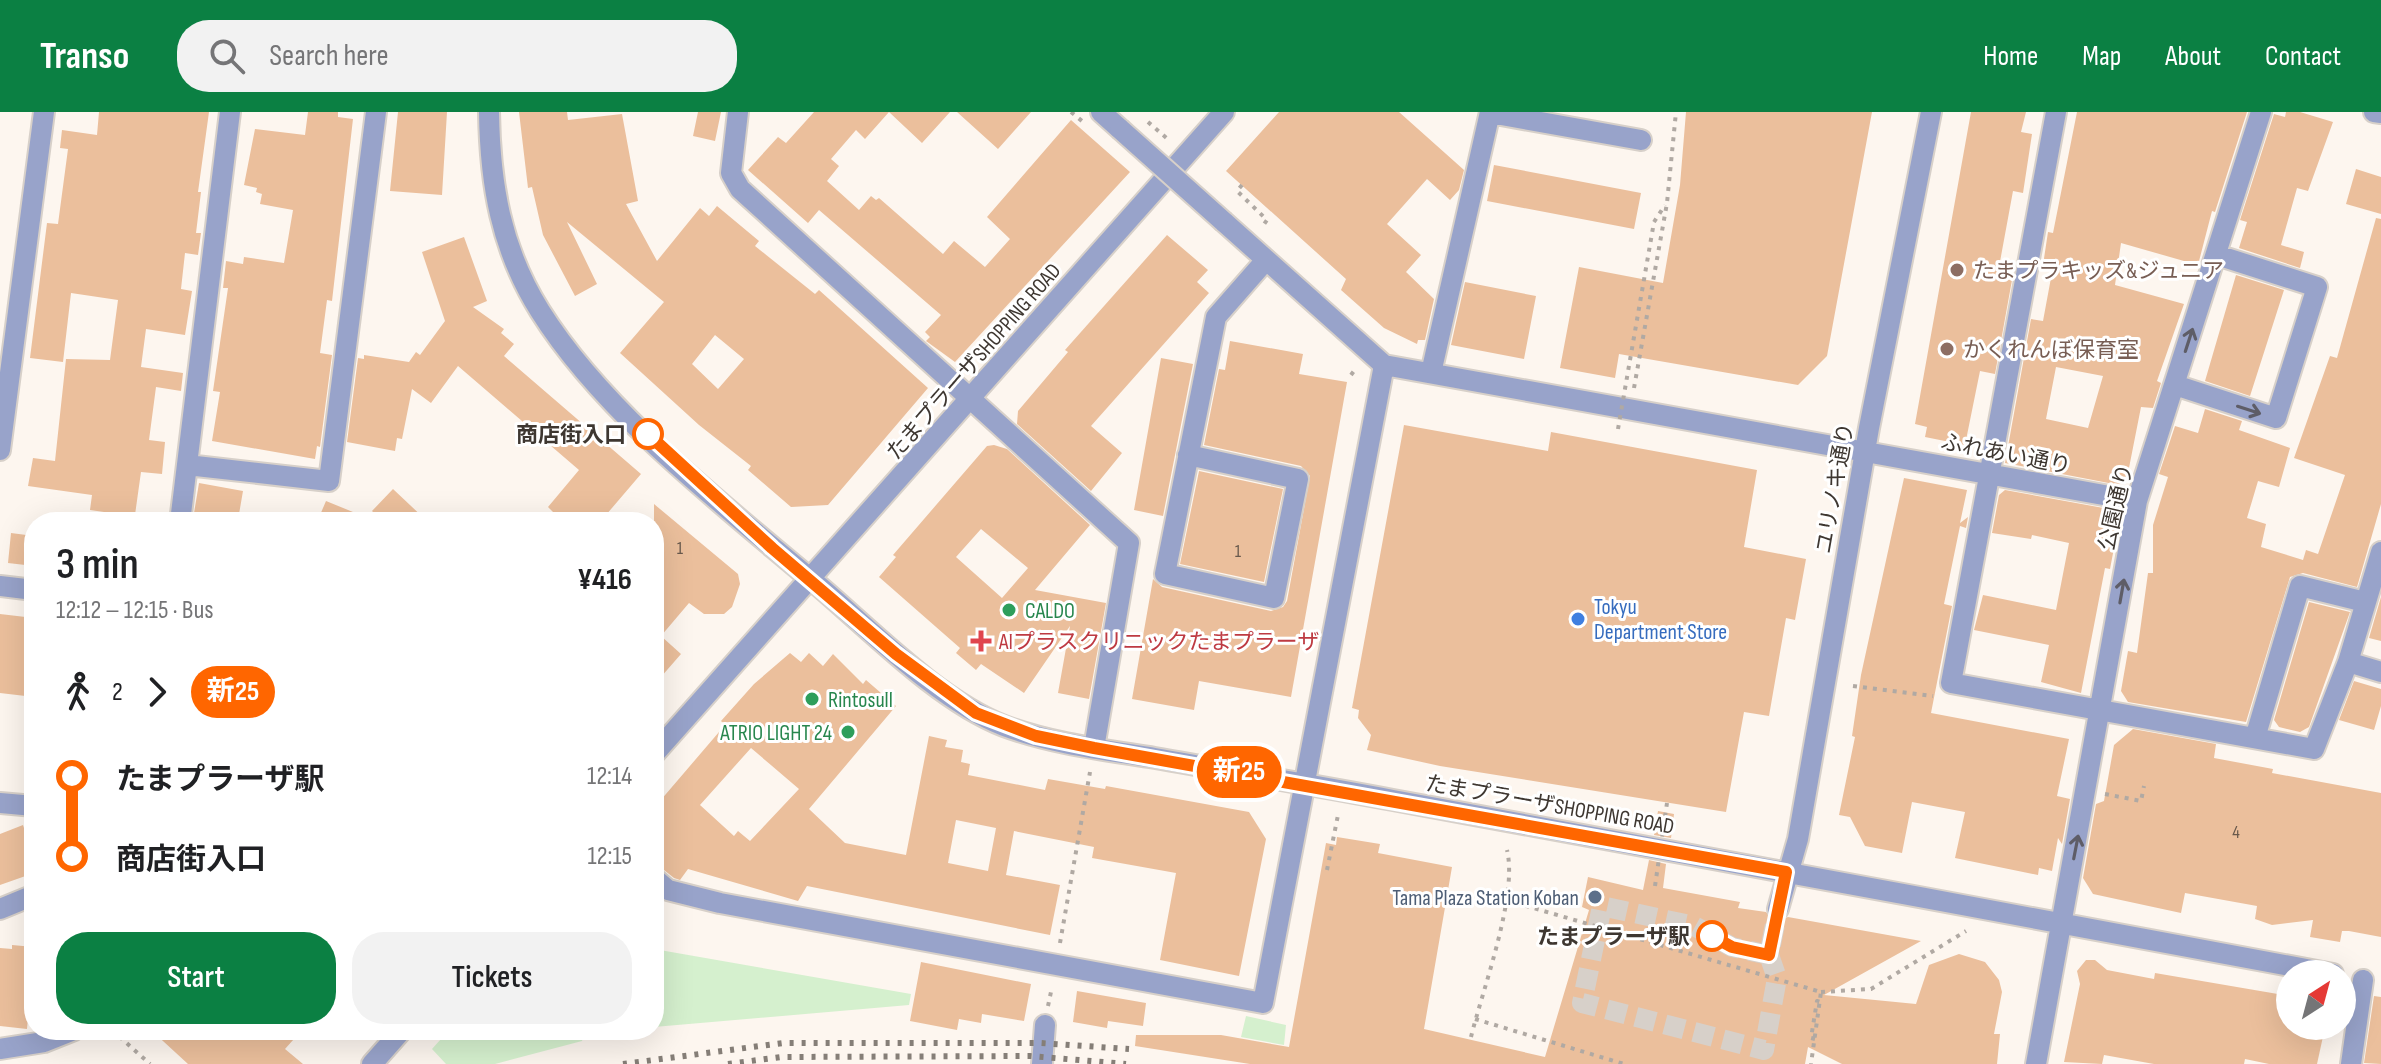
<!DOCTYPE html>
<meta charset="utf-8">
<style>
body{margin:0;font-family:"Sofia Sans Condensed","Noto Sans JP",sans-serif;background:#f2f2f2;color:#202124;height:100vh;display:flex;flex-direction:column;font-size:30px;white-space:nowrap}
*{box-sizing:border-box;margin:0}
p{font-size:26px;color:#757577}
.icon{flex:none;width:44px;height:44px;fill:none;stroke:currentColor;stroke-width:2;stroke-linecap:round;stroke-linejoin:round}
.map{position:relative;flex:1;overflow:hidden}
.details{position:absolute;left:24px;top:400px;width:640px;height:528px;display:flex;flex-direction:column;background:#fff;border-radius:32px;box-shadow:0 8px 32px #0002}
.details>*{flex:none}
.badge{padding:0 16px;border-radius:26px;font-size:28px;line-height:52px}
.needle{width:52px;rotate:36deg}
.controls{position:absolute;left:2276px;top:848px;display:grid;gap:16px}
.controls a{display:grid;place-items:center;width:80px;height:80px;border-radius:50%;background:#fff;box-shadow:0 8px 32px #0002;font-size:40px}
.map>.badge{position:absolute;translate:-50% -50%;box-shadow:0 0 0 4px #fff}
.legs{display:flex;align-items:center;gap:12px;height:88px;padding:0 32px;font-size:26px}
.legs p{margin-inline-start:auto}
.overview{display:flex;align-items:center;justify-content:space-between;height:136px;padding:0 32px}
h1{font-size:44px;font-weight:600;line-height:60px}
.button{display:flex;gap:16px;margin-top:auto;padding:16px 32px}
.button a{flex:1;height:92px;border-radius:32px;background:#0b8043;color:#fff;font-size:32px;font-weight:600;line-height:92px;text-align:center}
.button a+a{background:#f2f2f2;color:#202124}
ul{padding:0 32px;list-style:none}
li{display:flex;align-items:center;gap:28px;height:80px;font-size:30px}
li i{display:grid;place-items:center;width:12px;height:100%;margin:0 10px;background:currentColor}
li i::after{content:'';width:20px;height:20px;margin:-10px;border:6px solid;border-radius:50%;background:#fff}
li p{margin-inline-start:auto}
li:first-child i{background:linear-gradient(#0000 50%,currentColor 0)}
li:last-child i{background:linear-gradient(currentColor 50%,#0000 0)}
header{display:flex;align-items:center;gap:48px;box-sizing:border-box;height:112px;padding:0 40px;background:#0b8043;color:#fff}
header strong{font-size:38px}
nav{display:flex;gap:44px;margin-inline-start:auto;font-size:28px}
.search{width:560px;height:72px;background:#f2f2f2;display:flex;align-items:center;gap:20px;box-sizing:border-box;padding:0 28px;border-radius:32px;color:#757577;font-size:30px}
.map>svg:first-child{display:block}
.green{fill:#d5f0ce}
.building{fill:#ebbf9c;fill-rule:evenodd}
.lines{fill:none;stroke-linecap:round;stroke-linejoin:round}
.minor-tunnel{stroke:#d7d0c9;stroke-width:20;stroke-dasharray:20 10;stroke-linecap:butt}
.minor-casing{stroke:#d7d0c9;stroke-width:24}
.path{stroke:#b0a9a3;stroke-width:4;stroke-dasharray:4 6;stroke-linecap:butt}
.minor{stroke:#98a3ca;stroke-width:20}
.rail{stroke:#857e77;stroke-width:6;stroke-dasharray:4 8;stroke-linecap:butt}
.minor-bridge-casing{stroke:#d7d0c9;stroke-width:24;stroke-linecap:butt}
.path-bridge{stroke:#b0a9a3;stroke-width:4;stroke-dasharray:4 6;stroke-linecap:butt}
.minor-bridge{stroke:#98a3ca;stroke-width:20}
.oneway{stroke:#5e5d67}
.line-1-casing{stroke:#fff;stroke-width:18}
.line-1{stroke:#f60;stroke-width:12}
.education-dot{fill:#8d6e63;stroke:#fff;stroke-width:3}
.stop-1-dot{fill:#fff;stroke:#f60;stroke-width:4}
.leisure-dot{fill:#2e9e5b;stroke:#fff;stroke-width:3}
.shop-dot{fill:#3f7fe0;stroke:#fff;stroke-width:3}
.health-dot{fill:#e0444e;stroke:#fff;stroke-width:3}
.service-dot{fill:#5c6f8a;stroke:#fff;stroke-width:3}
.labels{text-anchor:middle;stroke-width:6;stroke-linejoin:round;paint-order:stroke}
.number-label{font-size:18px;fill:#69594c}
.education-label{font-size:22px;fill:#785e54;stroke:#fff;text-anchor:start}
.street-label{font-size:22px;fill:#3e3731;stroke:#fff}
.stop-label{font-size:22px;font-weight:bold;fill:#3e3731;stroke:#fff;text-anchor:end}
.shop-label{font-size:22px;fill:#366cbe;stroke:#fff;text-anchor:start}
.leisure-label{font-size:22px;fill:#27864d;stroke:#fff;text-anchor:start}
.health-label{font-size:22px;fill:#be3a42;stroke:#fff;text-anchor:start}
.service-label{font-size:22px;fill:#4e5e75;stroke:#fff;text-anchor:end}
</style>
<header>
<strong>Transo</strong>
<div class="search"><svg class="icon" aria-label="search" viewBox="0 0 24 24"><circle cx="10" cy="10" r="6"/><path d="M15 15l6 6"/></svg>Search here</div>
<nav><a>Home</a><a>Map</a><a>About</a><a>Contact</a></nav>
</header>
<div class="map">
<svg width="2381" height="952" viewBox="0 0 2381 952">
<rect width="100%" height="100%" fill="#fdf6ef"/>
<!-- green -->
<path class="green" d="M654,837L911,882L909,893L654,915Z
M1246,904L1286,913L1284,933L1241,925Z
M449,918H624L584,922L582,929L495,952H446L432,937Z"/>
<!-- building -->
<path class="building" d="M99,0H209L198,80H201L196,121H201L198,143L185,141L181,177L192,179L185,223L146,217L141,255L183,261L181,279L156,275L149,328L165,330L162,362L141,360L134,410H103L104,400L90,398L92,383L28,374L33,346L55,349L66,247L110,248L118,188L71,181L63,250L30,246L47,111L58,112L68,37L60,36L62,18L97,23Z
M308,0H338V5L353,7L332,189L327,188L320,241L332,243L320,335L317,334L315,347L212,329L220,280L213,279L228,176H223L226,149L243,152L244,145L284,151L293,98L260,92L262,82L256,80L257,76L244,73L255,17L305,23Z
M398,0H447L442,83L390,79Z
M519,0H567L568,8L622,2L638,89L626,92L657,149L700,96L709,104L717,94L759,129L755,134L815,182L819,178L928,276L828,393L791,395L748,358L751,354L699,313L620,241L664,190L567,110L597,172L575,184L543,123L532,75L528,76ZM715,223L744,247L718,277L692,252Z
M698,0H721L715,29L693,24Z
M814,0H950L922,31L889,0L865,27L856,18L831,47L839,54L827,69L859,98L871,84L876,88L879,86L943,142L954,129L985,155L1010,127L987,105L1071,8L1130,60L955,250L926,229L930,225L925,220L941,203L819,98L808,111L748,58L778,25L786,31Z
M957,0H1031L998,37Z
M1279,0H1399L1464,58L1459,78L1450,88L1427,67L1387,112L1421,143L1406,160L1434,187L1425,228H1418L1417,232L1384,216L1341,178L1346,167L1226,59Z
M1686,0H1872L1827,244L1798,273L1619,242L1615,266L1560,256L1579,155L1663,171L1680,73Z
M1971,0H2026L2021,20L2032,22L2023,81L2013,79L1997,166L2012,168L1995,262L1980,259L1965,333L1925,325L1927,315L1915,312Z
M2077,0H2247L2215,100L2212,99L2198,153L2121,131L2115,173L2184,192L2157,269L2161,271L2153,296L2141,295L2127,366L2119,373L2005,351L2031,207L2043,209L2053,155L2043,153L2048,120L2053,121ZM2056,255L2103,264L2088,316L2046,307Z
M2286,0H2300L2333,10L2308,79L2297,76L2281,133L2304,140L2300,156L2239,136L2247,110L2240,108L2274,2L2285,5Z
M1494,53L1641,81L1634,117L1487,89Z
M2356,57L2381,65V102L2346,92Z
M2376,106L2381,107V392L2357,475L2303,461L2290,465L2246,610L2128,590L2121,579L2128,539L2137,541L2148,461H2153V413L2168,365L2159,362L2175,314L2198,321L2205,297L2242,309L2239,318L2290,336L2279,375L2258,369L2247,406L2266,412L2261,435L2303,448L2306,438L2318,442L2345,363L2294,346L2330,244L2337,246Z
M1167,123L1208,158L1197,170L1209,181L1091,314L1122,341L1091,379L1017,312L1018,299L1068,240L1065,238Z
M464,125L487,189L473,195L504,217L501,221L514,232L504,244L641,362L600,410H545L553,400L548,395L579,358L458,254L431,291L412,277L402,327L397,326L395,339L347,330L358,246L364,247V243L409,250L416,240L420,243L445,209L422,140Z
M2236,163L2284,178L2250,284L2205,269Z
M1465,170L1536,184L1524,247L1451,233Z
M1230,229L1303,242L1299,262L1347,270L1291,585L1199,569L1194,598L1132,587L1153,467L1162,475L1271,499L1283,495L1287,489L1310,364L1301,354L1204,333L1219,257L1225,258Z
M1161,246L1193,252L1163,404L1134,398Z
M1404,313L1548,339L1551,320L1757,358L1744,435L1806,447L1795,508L1786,506L1769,604L1744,600L1726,700L1440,654L1367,638L1371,623L1358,606L1359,598L1352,596Z
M994,333L1007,337L1090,413L1035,478L1106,491L1089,587L1058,581L1070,514L1024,581L981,552L976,558L956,541L960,536L879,465L896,445L893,443L987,334ZM981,417L1028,456L1002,486L956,445Z
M1199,359L1283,377L1264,470L1180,452Z
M1904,366L1967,378L1960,411L1968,405L1966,416L1960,414L1944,492L1952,494L1931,601L2069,627L2057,684L2070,687L2062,732L2058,726L2052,759L2039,756L2038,763L1955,746L1965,700L1912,690L1902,741L1865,734L1850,705L1839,703L1855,625L1852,624L1861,563Z
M199,371L243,379L238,408L194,401Z
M393,377L428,410H383L372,399Z
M2005,378L2109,397L2118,415L2110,457L2105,456L2081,581L2041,570L2049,533L1974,518L1983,483L2056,498L2069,431L2032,423L2031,427L1992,421L1999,383Z
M326,389L375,409V410H317Z
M654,392L738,462L740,472L732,495L724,502H704L689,491L661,524L681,542L654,573Z
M11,421L34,424V454L8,451Z
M2381,485V529L2369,526Z
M2309,490L2350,500L2309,615L2300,620L2279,615L2274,608Z
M0,502L34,506V585L0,581Z
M790,541L801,550L809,541L823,554L833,542L863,572L866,568L896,594L809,697L845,731L906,743L929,624L947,628L945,635L963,638L961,650L970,652L968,663L1045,678L1048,667L1105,677L1106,674L1249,700L1266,727L1239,864L1160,848L1176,761L1092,746L1094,735L1014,719L1006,763L1060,773L1050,823L807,774L798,789L688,757L680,768L674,766L654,750V696L725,613L721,609L754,572ZM751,636L799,677L750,729L738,719L734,724L700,693ZM956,708L996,716L988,759L948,751Z
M2354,569L2381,577V594L2374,618L2339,608Z
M2133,617L2216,632L2214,646L2273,657L2272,661L2381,681V825L2349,819H2342L2340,830L2310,825L2313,808L2272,813L2255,807L2257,794L2185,781L2181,801L2093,782L2083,766L2096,692L2104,689L2114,633Z
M1658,699L1674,702L1671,726L1654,723Z
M23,713L34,746V761L0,773V722Z
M1337,725L1380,732L1378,741L1452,755L1424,917L1545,945L1589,798L1582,795L1588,765L1643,778L1649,748L1666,752L1663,776L1740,790L1738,796L1766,800L1775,810L1788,805L1921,829L1824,883L1916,892L1929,853L1959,842L1985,850L1999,868L2002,880L1994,922H2000L1997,952H1842L1808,935L1805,952H1250L1135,934L1136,923H1221L1289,935L1326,731L1336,733Z
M12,833L34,835L27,917L0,914V836L12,837Z
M2086,848H2095L2107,858L2154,867L2155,861L2290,884V914L2324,920L2317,952H2269L2245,947L2244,952H2154L2104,943L2102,952L2064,950L2080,872L2077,859Z
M921,850L1031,872L1024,909L982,902L981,911L959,907L957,918L910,909Z
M1077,879L1146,891L1143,914L1108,909L1107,916L1073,910Z
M2374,884L2381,885V952L2364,951Z
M151,918H302L285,937L303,952H188Z"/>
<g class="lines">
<!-- minor-tunnel -->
<path class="minor-tunnel" d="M1769,843L1732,835L1694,814L1602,794L1582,891L1764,938L1777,866L1769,843L1778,797"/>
<!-- minor casing -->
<g class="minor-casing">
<path id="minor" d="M489,0C490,72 501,137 540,199C604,301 721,391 813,469C868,515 937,588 1004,614C1052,632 1105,638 1155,646C1234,660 1314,673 1393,688C1706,746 2020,803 2333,862
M738,0L731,61L740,77L1129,431L1094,636
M1101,0L1120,17
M2056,0L1951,571L2314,637L2348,550
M2374,0L2381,1
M1490,1L1641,28
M1224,110L1384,253L2137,389
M1431,261L1490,0
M2175,273L2276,306L2317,175L2217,143
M0,338L44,0
M1188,343L1298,367L1274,486L1165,462L1216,205L1266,148
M187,353L329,369L376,0
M180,410L230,0
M2381,440L2348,550L2381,560
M0,474L34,478
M2255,626L2300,474L2365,490
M654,642L1224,0
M0,691L34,694
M654,766L668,778L720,791L1263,891L1384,253
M0,797L34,783
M1778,797L1798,727L1869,316L1931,0
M0,937L44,930L74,918
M372,952L402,918
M1042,952L1045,913
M2036,952L2137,389L2261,0
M2351,952L2363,868"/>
</g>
<!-- path -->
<path class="path" d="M1071,0L1082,9
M1148,10L1170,29
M1242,73L1237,79L1267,108L1262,115
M1654,110L1665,93
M1351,263L1357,255
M1634,276L1667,91L1676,0
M1853,574L1933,584
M2105,682L2141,689L2144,674
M1327,758L1338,703
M1506,788L1821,880L1811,952
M1060,831L1090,660
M1821,880L1871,877L1966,819
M1048,894L1052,875
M1475,907L1624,952
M112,918L150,952
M1471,925C1483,876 1518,784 1507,738
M1815,927L1811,926L1817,889L1820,890"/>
<!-- minor -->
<use href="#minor" class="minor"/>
<!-- rail -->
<path class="rail" d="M623,952L783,931H1040L1129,937
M728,952L781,945L1030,944L1126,952"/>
<!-- minor-bridge casing -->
<g class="minor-bridge-casing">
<path id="minor-bridge" d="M1120,17L1224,110"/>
</g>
<!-- path-bridge -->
<path class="path-bridge" d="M1618,317L1654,110
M1655,774L1667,691"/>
<!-- minor-bridge -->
<use href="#minor-bridge" class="minor-bridge"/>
</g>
<!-- one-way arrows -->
<defs><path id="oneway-shaft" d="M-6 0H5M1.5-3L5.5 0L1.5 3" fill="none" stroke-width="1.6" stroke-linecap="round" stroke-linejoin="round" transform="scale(2)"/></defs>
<g class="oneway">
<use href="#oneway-shaft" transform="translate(2189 228) rotate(-72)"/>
<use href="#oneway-shaft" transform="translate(2249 298) rotate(18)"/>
<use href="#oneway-shaft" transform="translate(2122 479) rotate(-80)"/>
<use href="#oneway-shaft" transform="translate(2076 735) rotate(-79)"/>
</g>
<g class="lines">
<!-- line-1 casing -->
<g class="line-1-casing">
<path id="line-1" d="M648,322L772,436L896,542L976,601L1036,624L1094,636L1786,760L1769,843L1732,835L1712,824"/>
</g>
<!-- line-1 -->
<use href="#line-1" class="line-1"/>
</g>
<!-- markers -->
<g class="education-dot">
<circle cx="1957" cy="158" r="8"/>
<circle cx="1947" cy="237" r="8"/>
</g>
<g class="stop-1-dot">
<circle cx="648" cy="322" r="14"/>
<circle cx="1712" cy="824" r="14"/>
</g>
<g class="leisure-dot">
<circle cx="1009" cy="498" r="8"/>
<circle cx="812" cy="587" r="8"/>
<circle cx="848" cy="620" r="8"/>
</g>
<circle class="shop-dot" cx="1578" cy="507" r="8"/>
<path class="health-dot" d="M977 517h8v8h8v8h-8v8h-8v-8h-8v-8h8z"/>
<circle class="service-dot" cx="1595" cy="785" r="8"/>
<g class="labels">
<!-- number labels -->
<g class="number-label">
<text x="680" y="442">1</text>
<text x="1238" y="445">1</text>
<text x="2236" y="726">4</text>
</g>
<!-- education labels -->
<g class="education-label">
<text x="1973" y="166">たまプラキッズ&amp;ジュニア</text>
<text x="1963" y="245">かくれんぼ保育室</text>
</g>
<!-- street labels -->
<g class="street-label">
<text transform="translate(973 249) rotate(-49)" y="8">たまプラーザSHOPPING ROAD</text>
<text transform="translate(2006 341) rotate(11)" y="8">ふれあい通り</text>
<text transform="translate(1834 376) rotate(-80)" y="8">ユリノキ通り</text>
<text transform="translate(2115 395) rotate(-77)" y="8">公園通り</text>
<text transform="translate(1550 692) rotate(10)" y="8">たまプラーザSHOPPING ROAD</text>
</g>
<!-- stop labels -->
<g class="stop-label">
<text x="626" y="330">商店街入口</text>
<text x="1690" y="832">たまプラーザ駅</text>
</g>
<!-- shop labels -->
<g class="shop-label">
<text x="1594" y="502">Tokyu<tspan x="1594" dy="25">Department Store</tspan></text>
</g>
<!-- leisure labels -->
<g class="leisure-label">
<text x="1025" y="506">CALDO</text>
<text x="828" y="595">Rintosull</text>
<text x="832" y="628" text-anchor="end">ATRIO LIGHT 24</text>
</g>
<!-- health labels -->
<g class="health-label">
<text x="999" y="537">AIプラスクリニックたまプラーザ</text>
</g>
<!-- service labels -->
<g class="service-label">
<text x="1579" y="793">Tama Plaza Station Koban</text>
</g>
</g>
</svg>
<div class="controls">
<a><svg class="needle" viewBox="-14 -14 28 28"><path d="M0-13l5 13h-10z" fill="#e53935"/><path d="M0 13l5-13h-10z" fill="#757577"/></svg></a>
</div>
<b class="badge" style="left:1239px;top:660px;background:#f60;color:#fff">新25</b>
<section class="details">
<div class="overview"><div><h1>3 min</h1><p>12:12 – 12:15 · Bus</p></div><b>¥416</b></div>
<div class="legs"><svg class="icon" aria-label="walk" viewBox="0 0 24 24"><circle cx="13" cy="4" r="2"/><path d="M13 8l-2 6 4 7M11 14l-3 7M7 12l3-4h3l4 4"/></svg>2<svg class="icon" aria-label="forward" viewBox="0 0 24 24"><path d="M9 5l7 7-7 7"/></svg><b class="badge" style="background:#f60;color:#fff">新25</b></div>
<ul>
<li><i style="color:#f60"></i><b>たまプラーザ駅</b><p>12:14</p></li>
<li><i style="color:#f60"></i><b>商店街入口</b><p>12:15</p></li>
</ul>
<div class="button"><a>Start</a><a>Tickets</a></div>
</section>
</div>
